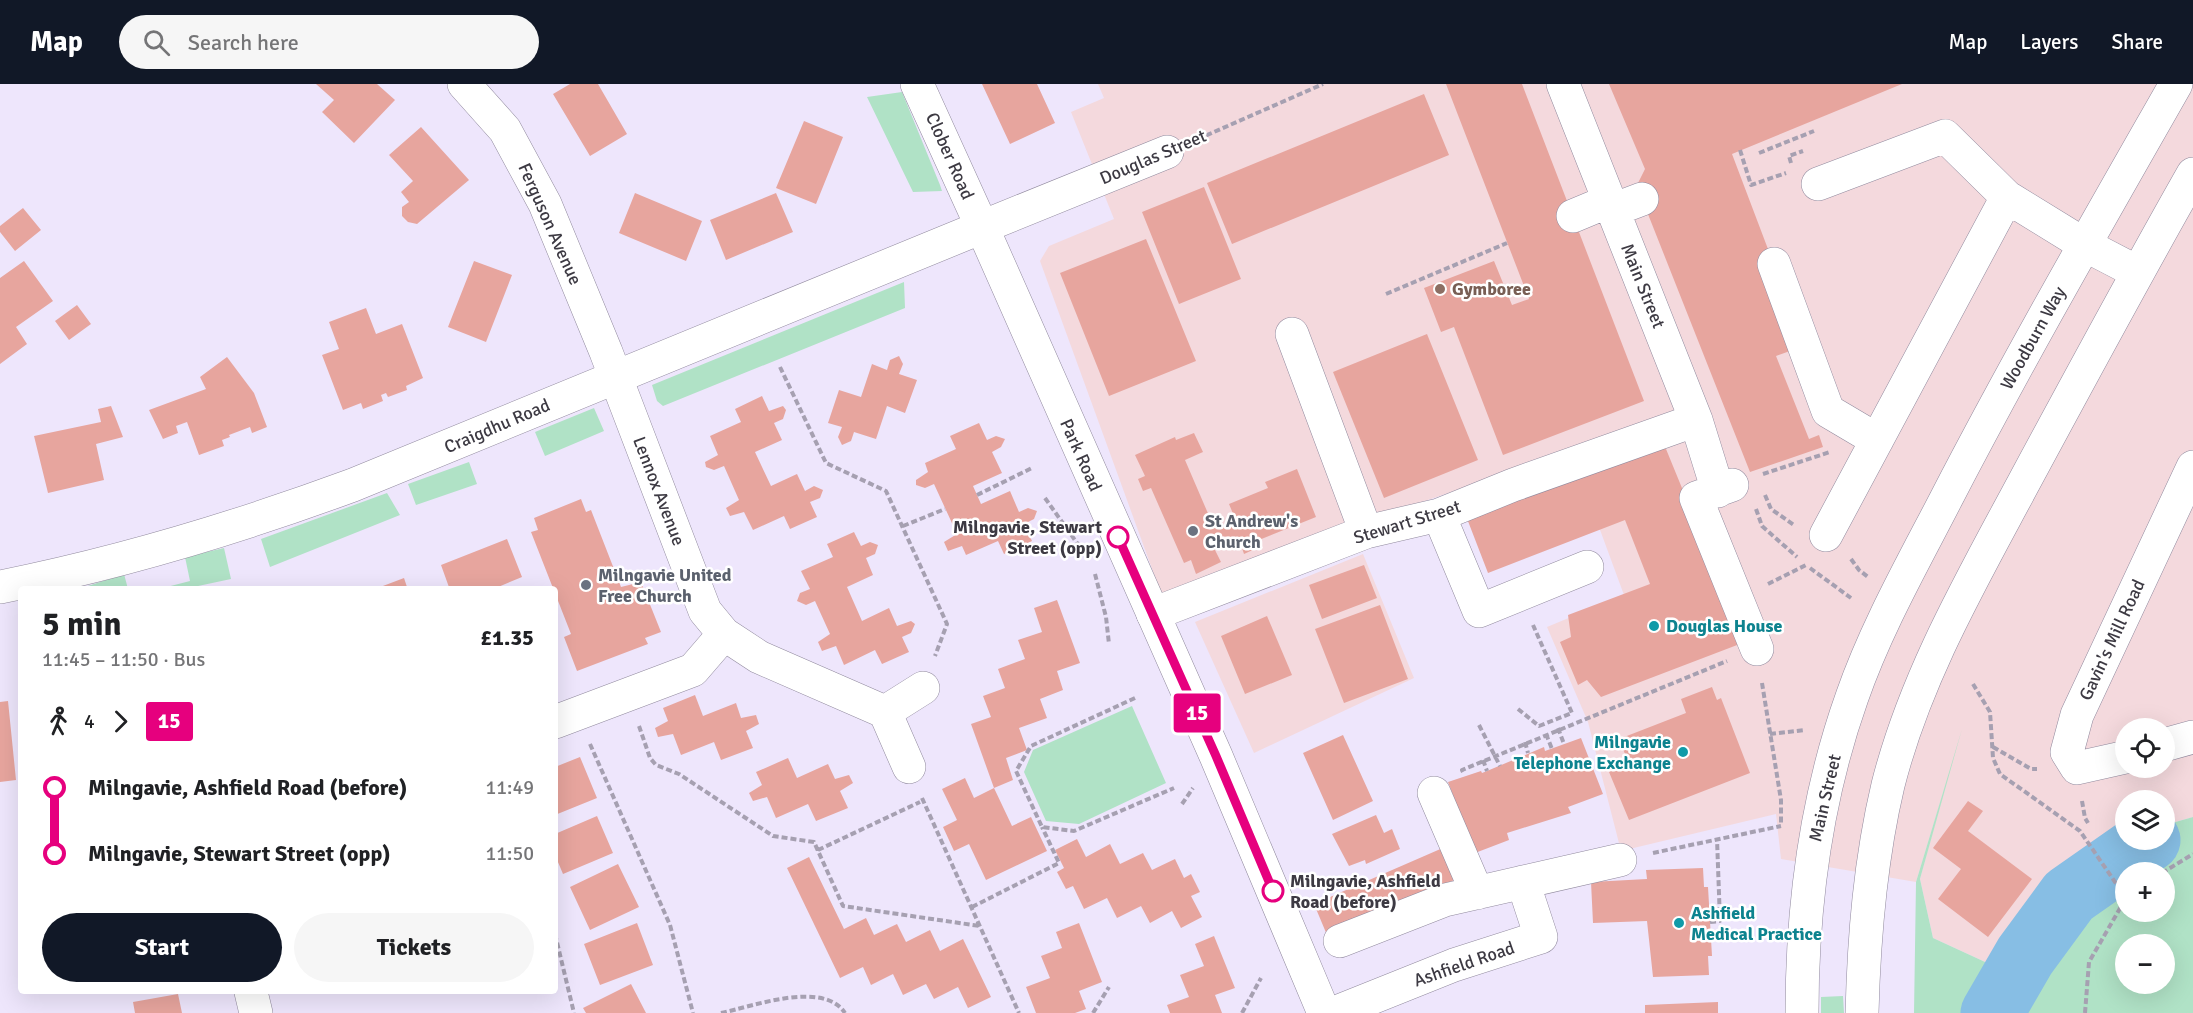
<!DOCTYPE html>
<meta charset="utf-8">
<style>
body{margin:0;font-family:Signika,sans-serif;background:#f6f6f6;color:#202124;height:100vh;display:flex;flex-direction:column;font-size:22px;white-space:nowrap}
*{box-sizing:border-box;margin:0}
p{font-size:20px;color:#757577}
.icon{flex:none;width:33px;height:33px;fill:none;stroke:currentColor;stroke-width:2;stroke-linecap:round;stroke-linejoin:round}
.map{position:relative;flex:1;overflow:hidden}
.sheet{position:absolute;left:18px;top:502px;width:540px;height:408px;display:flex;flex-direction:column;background:#fff;border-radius:6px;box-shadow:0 6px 24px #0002}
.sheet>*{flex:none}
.badge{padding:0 12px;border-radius:4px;font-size:21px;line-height:39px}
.fabs{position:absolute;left:2115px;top:634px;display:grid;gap:12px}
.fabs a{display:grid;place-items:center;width:60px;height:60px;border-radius:50%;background:#fff;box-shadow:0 6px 24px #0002;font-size:30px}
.map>.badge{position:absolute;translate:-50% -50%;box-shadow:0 0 0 3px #fff}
.legs{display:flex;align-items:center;gap:9px;height:66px;padding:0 24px;font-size:20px}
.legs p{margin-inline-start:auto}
.headline{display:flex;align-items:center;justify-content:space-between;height:102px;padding:0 24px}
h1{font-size:33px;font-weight:700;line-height:45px}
.primary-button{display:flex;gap:12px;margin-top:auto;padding:12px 24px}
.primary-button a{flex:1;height:69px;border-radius:36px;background:#111827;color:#fff;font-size:24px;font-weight:700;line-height:69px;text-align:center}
.primary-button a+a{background:#f6f6f6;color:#202124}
ul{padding:0 24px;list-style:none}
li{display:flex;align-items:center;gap:21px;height:66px;font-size:22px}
li i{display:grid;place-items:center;width:9px;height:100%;margin:0 8px;background:currentColor}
li i::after{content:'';width:15px;height:15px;margin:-8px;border:4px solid;border-radius:50%;background:#fff}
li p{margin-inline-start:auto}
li:first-child i{background:linear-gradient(#0000 50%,currentColor 0)}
li:last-child i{background:linear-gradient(currentColor 50%,#0000 0)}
header{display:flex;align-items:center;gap:36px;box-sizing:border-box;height:84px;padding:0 30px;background:#111827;color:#fff}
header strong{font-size:28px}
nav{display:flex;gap:33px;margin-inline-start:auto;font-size:21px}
.search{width:420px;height:54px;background:#f6f6f6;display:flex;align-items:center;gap:15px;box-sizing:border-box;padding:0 21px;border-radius:33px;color:#757577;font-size:22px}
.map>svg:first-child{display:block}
.commercial{fill:#f4d9dd;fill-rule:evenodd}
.green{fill:#b0e2c6;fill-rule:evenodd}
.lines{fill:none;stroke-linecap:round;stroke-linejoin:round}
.river{stroke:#87bee4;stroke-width:63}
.building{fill:#e7a59e}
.minor-casing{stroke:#918a9e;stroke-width:34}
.major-casing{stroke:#918a9e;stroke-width:34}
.path{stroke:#a6a0b1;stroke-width:4;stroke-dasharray:6 3;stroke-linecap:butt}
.minor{stroke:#fff;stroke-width:33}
.major{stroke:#fff;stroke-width:33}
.line-1-casing{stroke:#fff;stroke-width:14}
.line-1{stroke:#e6007e;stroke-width:9}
.education-dot{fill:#8d6e63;stroke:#fff;stroke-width:2}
.worship-dot{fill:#6b7280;stroke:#fff;stroke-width:2}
.stop-1-dot{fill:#fff;stroke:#e6007e;stroke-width:3}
.culture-dot{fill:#0f9aa8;stroke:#fff;stroke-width:2}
.labels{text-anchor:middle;stroke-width:5;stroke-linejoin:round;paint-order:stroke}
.street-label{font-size:18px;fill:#3d3a43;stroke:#fff}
.education-label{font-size:18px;font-weight:bold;fill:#785e54;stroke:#fff;text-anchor:start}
.worship-label{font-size:18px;font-weight:bold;fill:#5b616d;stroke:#fff;text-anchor:start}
.stop-label{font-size:18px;font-weight:bold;fill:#3d3a43;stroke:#fff;text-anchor:end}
.culture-label{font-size:18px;font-weight:bold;fill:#0d838f;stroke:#fff;text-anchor:start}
</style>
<header>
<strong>Map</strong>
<div class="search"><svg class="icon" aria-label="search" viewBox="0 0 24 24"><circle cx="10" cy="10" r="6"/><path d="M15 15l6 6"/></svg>Search here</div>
<nav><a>Map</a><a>Layers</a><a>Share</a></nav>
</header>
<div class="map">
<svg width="2193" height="929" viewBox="0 0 2193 929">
<rect width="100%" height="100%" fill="#eee6fc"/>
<!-- commercial -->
<path class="commercial" d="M1098,0H2193V733L2165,741L2164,717H2126L2125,751L2102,758L1996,883L1933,854L1920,795L1946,699L1916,798L1781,775L1776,730L1621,767L1588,638L1547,543L1624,511L1571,367L1349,443L1163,515L1040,177L1049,162L1114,135L1071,28L1104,14ZM2126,645H2164V684H2126Z
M1363,470L1414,594L1254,669L1195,538Z"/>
<!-- green -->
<path class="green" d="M902,8L940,101L942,107L913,108L867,13Z
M904,198L905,224L663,322L657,317L652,301Z
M594,324L604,347L545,372L535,348Z
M469,378L477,400L416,421L408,400Z
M387,409L400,431L270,483L261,455Z
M224,464L231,495L184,505H159L190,497L185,473Z
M124,490L128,505L76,506Z
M1132,622L1166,699L1079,740L1046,737L1024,688L1033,666Z
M1962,645L1920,795L1933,854L1996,883L2102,757L2125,751L2126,756H2164L2165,741L2193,733V929H1914L1916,798ZM2126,789H2164V828H2126ZM2126,861H2164V900H2126Z
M1843,912L1844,929H1821V913Z"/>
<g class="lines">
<!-- river -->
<path class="river" d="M1992,929L2025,872L2069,812L2149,756"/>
</g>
<!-- building -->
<path class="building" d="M316,0H377L395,16L354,59L322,28L334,16Z
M570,0H598L627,50L590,72L553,10Z
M982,0H1037L1055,39L1010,60Z
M1446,0H1522L1644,317L1503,371L1454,243L1441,248L1424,204L1494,177L1512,221L1529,215Z
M1609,0H1902L1732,70L1771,173L1790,267L1776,272L1809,355L1819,351L1823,363L1750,388L1642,115L1638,99L1645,85Z
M1424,10L1449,71L1232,160L1207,99Z
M804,37L843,53L816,120L776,104Z
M421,43L469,96L417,140L408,138L402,132V123L409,118L401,108L413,97L389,71Z
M1204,103L1241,195L1179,220L1142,128Z
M635,109L702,137L686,177L619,149Z
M776,109L793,148L726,176L710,136Z
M23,124L41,146L15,167L0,148V142Z
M1146,155L1196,277L1109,312L1060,189Z
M24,177L53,217L16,243L27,260L0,280V194Z
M474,177L512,191L486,258L448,243Z
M77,221L91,240L69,256L55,237Z
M366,224L376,250L402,240L423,294L406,302L407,306L388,313L386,309L381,311L383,317L363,325L361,319L343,326L322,271L339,265L329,238Z
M1427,250L1478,376L1384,414L1333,288Z
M899,272L903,280L899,290L917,296L905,329L887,322L876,355L854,348L851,357L842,361L838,353L842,343L828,339L839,306L861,313L872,280L887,286L890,276Z
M227,273L254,309L267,343L252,349L250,343L229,351L230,353L222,356L224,362L199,371L187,338L176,342L178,349L163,355L149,326L206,305L200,293Z
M762,312L769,327L783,322L786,326L783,335L774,339L782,356L755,368L771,402L797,390L805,407L814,402L823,406L820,414L810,418L817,433L790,445L784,432L753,446L744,428L730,432L726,424L739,416L724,382L714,386L706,383L705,378L718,371L710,352L741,338L735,325Z
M111,322L123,353L96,360L104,396L48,409L34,352L101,338L98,325Z
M979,339L987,356L996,352L1005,355L1001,363L992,368L1002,389L973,402L981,420L1010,407L1019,428L1028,424L1037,427L1034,435L1024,440L1032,457L1004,470L998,457L966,471L962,462L948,467L944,458L957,450L934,400L925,404L916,401V396L928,388L925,379L956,365L950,352Z
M1194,349L1203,368L1185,376L1213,441L1231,444L1227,434L1234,432L1229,420L1268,404L1265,398L1297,385L1316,433L1254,458L1257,464L1244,470L1242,464L1238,466L1235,453L1218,452L1223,463L1215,466L1221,478L1196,490L1191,476L1184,479L1151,404L1143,407L1138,395L1145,392L1135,371L1175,353L1176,356Z
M1653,359L1666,365L1745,558L1601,613L1587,596L1578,601L1560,558L1571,553L1568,531L1650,500L1625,436L1488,489L1466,432Z
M581,415L586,428L591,426L621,503L641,498L661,548L645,554L648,560L577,587L564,553L571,550L531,448L538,446L534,434Z
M854,448L861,462L870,458L878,461L875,470L866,474L873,491L847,503L862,537L889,524L897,542L911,537L915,540L911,549L902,553L909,568L882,580L875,566L844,581L836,562L822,567L818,558L830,550L815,517L806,521L797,517L800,509L810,505L801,487L833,473L827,460Z
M507,455L522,493L491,506H450L441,481Z
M1364,481L1377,514L1322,535L1309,501Z
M404,494L408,506H375V505Z
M1057,516L1080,579L1057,587L1063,606L1040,615L1047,634L1019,644L1027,666L1006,674L1013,696L994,704L971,640L991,633L983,612L1005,604L998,585L1025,575L1018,556L1042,548L1034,524Z
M1380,521L1408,595L1344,619L1315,545Z
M1267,532L1292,591L1245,610L1221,552Z
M1712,603L1717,616L1721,614L1750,689L1629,736L1609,688L1629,680L1619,655L1686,629L1681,615Z
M695,611L703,632L736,619L741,634L756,631L759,640L746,647L753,664L721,676L714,658L681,671L673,650L658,653L655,644L668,637L663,624Z
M8,617L16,696L0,698V618Z
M1343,651L1373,717L1333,736L1303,669Z
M1581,654L1603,710L1568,723L1571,729L1507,749L1509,756L1475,769L1448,698L1481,687L1482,689L1487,687L1544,663L1545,667Z
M580,673L597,714L555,731V683Z
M788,674L797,694L828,680L835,695L849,691L853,699L840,707L848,724L816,737L808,720L776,734L767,713L753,717L749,709L762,701L756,688Z
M965,694L974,714L994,704L1012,742L1031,733L1047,767L986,796L969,760L954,767L943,743L957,736L942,705Z
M1968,717L1983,727L1968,747L2032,795L1988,853L1938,815L1961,785L1933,764Z
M1376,731L1384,749L1392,745L1400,765L1366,780L1365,776L1349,782L1332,750Z
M597,732L613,769L563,790L555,771V750Z
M1077,755L1086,773L1110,760L1120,780L1143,769L1152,786L1175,775L1184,794L1191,790L1200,808L1191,812L1202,833L1181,844L1172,827L1150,839L1141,822L1117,834L1107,814L1084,825L1073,802L1066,805L1057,788L1064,784L1055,766Z
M1445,763L1459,794L1327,851L1314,820Z
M809,773L844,845L866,834L874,851L897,840L906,858L930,846L940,867L963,855L991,913L968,924L958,903L934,915L926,900L903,911L893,890L871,901L863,883L840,894L787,784Z
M618,780L639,823L590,846L570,803Z
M1703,784L1704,803H1708L1712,872H1708L1709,891L1653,893L1647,837L1593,839L1591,798L1647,795L1646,786Z
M637,839L653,881L600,901L584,860Z
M1079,839L1102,898L1079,907L1086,925L1075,929H1036L1026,903L1050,894L1041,872L1062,864L1056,848Z
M1214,852L1235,904L1215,911L1222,929H1170L1167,921L1189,913L1180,891L1204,882L1195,860Z
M631,900L646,929H586L583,924Z
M178,910L182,929H135L133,918Z
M1718,918V929H1645V921Z"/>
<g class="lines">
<!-- minor casing -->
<g class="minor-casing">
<path id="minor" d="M464,0L505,46L545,120L606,268L705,527L724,550L759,573L885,628L909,683
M917,0L982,143L1167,68
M1563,0L1696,336L1718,407
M1818,100L1945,52L2007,113L2085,161L2137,188
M1613,126L1642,115
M1573,132L1609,117
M1774,180L1828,327L1877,356
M1292,250L1366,448
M1732,401L1696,414L1757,565
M1439,431L1479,527L1587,483
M1826,451L2007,113
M1153,530L1366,448L1439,431L1513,401L1696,336
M885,628L923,604
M555,638L693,586L724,550
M2164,661L2193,653
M2126,673L2077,684L2067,668L2077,631L2193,383
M1434,709L1477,809
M1340,857L1445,816L1620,776
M251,908L256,929
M1334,929L1454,881L1541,853L1523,798"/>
</g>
<!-- major casing -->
<g class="major-casing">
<path id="major" d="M0,503C120,479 239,443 353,401L982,143L1216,672L1324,929
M1802,929C1802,822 1816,714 1852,613C1876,544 1913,479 1946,415C2019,274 2098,137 2176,0
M1862,929C1864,852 1870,777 1888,701C1915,594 1971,497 2023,400C2079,296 2135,192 2193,90"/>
</g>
<!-- path -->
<path class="path" d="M1198,55L1323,0
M1740,66L1751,101L1786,89
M1759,69L1814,47
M1791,79L1789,72L1803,67
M1386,210L1507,159
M780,283L826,379L886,407L947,540L935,572
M1763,390L1830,368
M977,411L1032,384
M1765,411L1771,425L1794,441
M1045,414L1087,473
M1756,425L1762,442L1797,473
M903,442L945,425
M1851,475L1859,486L1868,493
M1810,484L1851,514
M1095,490L1106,533L1109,560
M1768,500L1806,481
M1762,599L1781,716V740
M1973,600L1990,628L1993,674L2000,690L2080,747L2126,814
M1135,614L1031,662L1016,687L1042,743L1074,747L1174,704
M1518,625L1539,642L1572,629L1533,541
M1479,641L1500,682
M639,642L650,674L656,681L679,690L773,752L814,758L843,822L980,842
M1558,644L1564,660
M1546,650L1552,665
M1770,650L1805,646
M1525,658L1528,669
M590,660L670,841L693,929
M1993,663L2031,685H2037
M1483,676L1487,687
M1463,688L1462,686L1727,577
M922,714L1019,929
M2082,717L2085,734L2088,739
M1182,720L1193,704
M818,766L920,718
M1653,769L1781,742
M2162,789L2193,770
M972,823L1059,779L1042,743
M1710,838L1720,837L1717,755
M555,850L574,929
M721,929C754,922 823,896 845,929
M1093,929L1109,903
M1242,929L1261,894
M2085,929L2089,878L2126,814"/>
<!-- minor -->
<use href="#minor" class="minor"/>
<!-- major -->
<use href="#major" class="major"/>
</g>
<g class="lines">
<!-- line-1 casing -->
<g class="line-1-casing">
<path id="line-1" d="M1118,453L1216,672L1273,807"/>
</g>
<!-- line-1 -->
<use href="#line-1" class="line-1"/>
</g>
<!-- markers -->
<circle class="education-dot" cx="1440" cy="205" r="6"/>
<g class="worship-dot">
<circle cx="1193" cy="447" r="6"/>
<circle cx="586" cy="501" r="6"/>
</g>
<g class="stop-1-dot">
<circle cx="1118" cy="453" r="10"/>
<circle cx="1273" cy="807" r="10"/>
</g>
<g class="culture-dot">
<circle cx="1654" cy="542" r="6"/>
<circle cx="1683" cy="668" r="6"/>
<circle cx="1679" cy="839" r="6"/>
</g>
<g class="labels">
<!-- street labels -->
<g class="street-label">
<text transform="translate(950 72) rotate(66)" y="6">Clober Road</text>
<text transform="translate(1153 73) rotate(-23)" y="6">Douglas Street</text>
<text transform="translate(550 140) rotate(66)" y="6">Ferguson Avenue</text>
<text transform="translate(1643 202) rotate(68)" y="6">Main Street</text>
<text transform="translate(2033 254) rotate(-61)" y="6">Woodburn Way</text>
<text transform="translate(497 342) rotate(-23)" y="6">Craigdhu Road</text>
<text transform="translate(1081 371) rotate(66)" y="6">Park Road</text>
<text transform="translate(659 407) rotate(69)" y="6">Lennox Avenue</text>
<text transform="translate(1407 438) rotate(-17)" y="6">Stewart Street</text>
<text transform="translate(2112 556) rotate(-65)" y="6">Gavin's Mill Road</text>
<text transform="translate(1825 714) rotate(-77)" y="6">Main Street</text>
<text transform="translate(1464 880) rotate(-19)" y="6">Ashfield Road</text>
</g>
<!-- education labels -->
<g class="education-label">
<text x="1452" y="211">Gymboree</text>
</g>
<!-- worship labels -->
<g class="worship-label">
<text x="1205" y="443">St Andrew's<tspan x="1205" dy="21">Church</tspan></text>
<text x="598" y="497">Milngavie United<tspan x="598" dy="21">Free Church</tspan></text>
</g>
<!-- stop labels -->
<g class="stop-label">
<text x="1102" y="449">Milngavie, Stewart<tspan x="1102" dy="21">Street (opp)</tspan></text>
<text x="1290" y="803" text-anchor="start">Milngavie, Ashfield<tspan x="1290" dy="21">Road (before)</tspan></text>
</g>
<!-- culture labels -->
<g class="culture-label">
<text x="1666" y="548">Douglas House</text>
<text x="1671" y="664" text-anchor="end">Milngavie<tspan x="1671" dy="21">Telephone Exchange</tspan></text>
<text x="1691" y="835">Ashfield<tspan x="1691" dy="21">Medical Practice</tspan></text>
</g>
</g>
</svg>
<div class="fabs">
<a><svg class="icon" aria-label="locate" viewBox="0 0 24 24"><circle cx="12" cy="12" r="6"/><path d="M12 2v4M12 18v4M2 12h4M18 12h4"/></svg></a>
<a><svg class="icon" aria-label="layers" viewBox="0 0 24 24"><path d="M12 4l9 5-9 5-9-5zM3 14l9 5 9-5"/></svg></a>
<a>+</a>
<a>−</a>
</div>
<b class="badge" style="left:1197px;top:629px;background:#e6007e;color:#fff">15</b>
<section class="sheet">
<div class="headline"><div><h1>5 min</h1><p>11:45 – 11:50 · Bus</p></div><b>£1.35</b></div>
<div class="legs"><svg class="icon" aria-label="walk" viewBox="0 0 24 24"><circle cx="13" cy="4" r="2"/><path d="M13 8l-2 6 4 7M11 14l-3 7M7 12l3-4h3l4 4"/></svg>4<svg class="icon" aria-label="forward" viewBox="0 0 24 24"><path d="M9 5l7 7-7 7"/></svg><b class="badge" style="background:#e6007e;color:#fff">15</b></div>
<ul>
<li><i style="color:#e6007e"></i><b>Milngavie, Ashfield Road (before)</b><p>11:49</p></li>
<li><i style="color:#e6007e"></i><b>Milngavie, Stewart Street (opp)</b><p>11:50</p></li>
</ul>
<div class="primary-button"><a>Start</a><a>Tickets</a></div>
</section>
</div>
